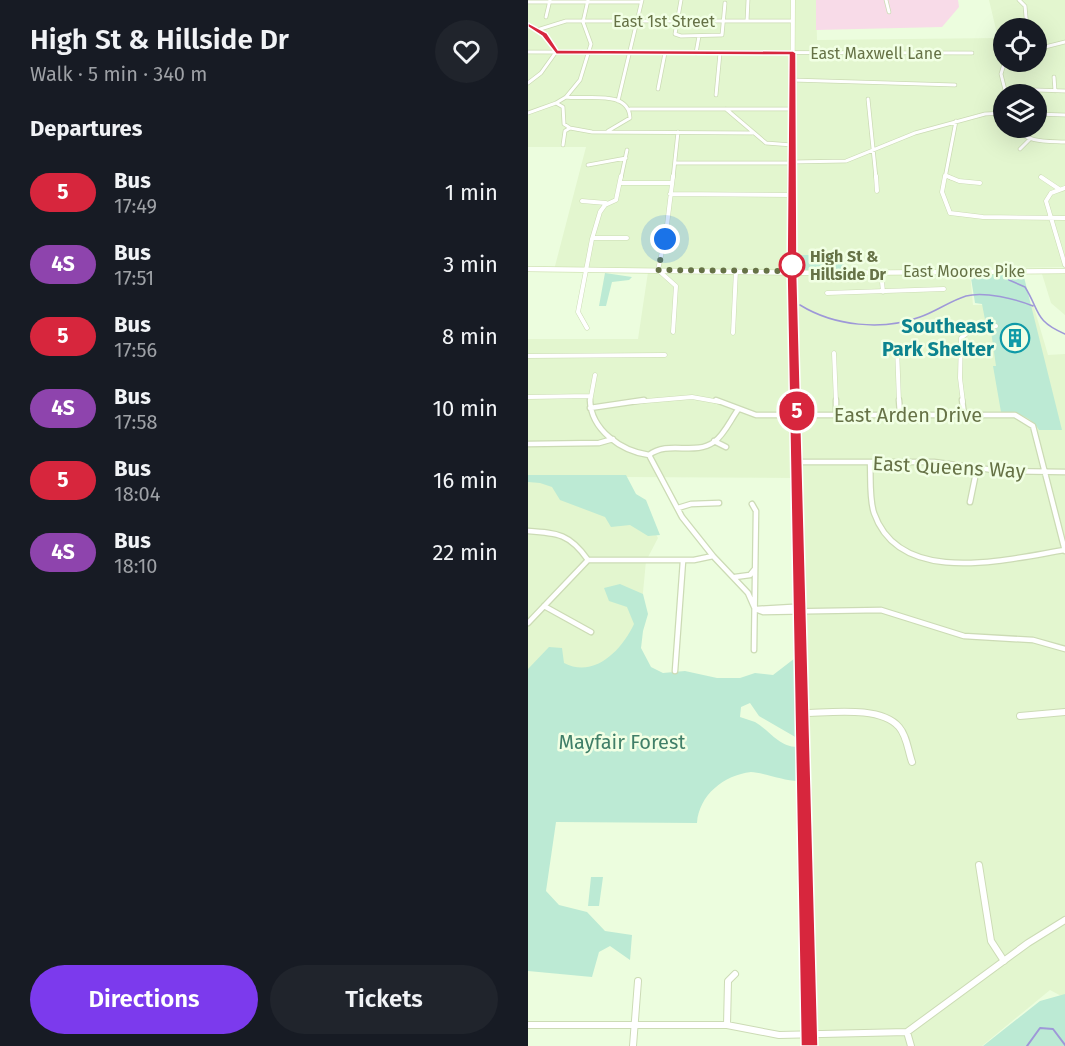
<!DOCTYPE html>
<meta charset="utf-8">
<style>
body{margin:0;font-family:"Fira Sans",sans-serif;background:#20242c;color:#f1f3f6;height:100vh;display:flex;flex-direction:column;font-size:22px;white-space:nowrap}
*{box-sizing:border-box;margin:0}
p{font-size:20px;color:#9ea1a6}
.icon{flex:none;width:33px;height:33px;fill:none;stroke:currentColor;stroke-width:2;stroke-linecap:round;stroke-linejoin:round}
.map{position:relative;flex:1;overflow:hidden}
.details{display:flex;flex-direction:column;background:#171b24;width:528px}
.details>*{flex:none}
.badge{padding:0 12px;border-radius:20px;font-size:21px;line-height:39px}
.controls{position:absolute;left:465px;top:18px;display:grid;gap:12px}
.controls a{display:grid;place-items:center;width:54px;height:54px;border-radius:50%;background:#171b24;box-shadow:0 6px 24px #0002;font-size:30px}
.you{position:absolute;width:30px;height:30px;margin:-15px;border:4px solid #fff;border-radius:50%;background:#1a73e8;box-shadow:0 0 0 9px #1a73e833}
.map>.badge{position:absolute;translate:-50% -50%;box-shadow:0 0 0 3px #fff}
h2{padding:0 30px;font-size:22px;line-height:54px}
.round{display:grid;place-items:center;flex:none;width:63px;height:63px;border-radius:32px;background:#20242c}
.overview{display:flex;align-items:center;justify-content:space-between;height:102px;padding:0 30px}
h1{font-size:28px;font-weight:600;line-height:45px}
.cta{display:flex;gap:12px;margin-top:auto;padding:12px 30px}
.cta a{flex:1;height:69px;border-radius:36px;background:#7c3aed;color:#fff;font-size:24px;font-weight:600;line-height:69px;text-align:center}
.cta a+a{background:#20242c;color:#f1f3f6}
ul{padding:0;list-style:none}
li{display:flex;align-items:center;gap:18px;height:72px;padding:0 30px}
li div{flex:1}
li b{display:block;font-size:22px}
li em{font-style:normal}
li .badge{min-width:66px;font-weight:700;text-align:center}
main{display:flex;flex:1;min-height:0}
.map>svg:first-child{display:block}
.residential{fill:#e3f6cf;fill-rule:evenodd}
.education{fill:#f8dbe8}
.green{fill:#bcead4}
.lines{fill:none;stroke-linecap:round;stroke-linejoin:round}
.stream-far1{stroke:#9e98d8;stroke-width:1.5}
.stream{stroke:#9e98d8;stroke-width:2}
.street-far3-casing{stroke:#ccdbb5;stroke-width:4.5}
.street-far2-casing{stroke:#ccdbb5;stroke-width:5}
.street-far1-casing{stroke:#ccdbb5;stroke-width:7}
.street-casing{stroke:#ccdbb5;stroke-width:8}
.secondary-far3-casing{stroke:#d1e3b5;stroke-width:5}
.secondary-far2-casing{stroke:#d1e3b5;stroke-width:6}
.secondary-far1-casing{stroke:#d1e3b5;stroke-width:8}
.secondary-casing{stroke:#d1e3b5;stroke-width:10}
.street-far3{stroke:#fff;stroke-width:3}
.street-far2{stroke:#fff;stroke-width:4}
.street-far1{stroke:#fff;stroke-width:4.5}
.street{stroke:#fff;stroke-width:6}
.secondary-far3{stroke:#fff;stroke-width:4}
.secondary-far2{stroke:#fff;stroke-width:4.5}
.secondary-far1{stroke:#fff;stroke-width:6}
.secondary{stroke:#fff;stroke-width:8}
.line{fill:#d7263d;stroke:#fff;stroke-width:1.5}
.walk{stroke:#667246;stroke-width:6;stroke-dasharray:0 10.8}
.stop-dot{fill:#fff;stroke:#d7263d;stroke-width:3}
.labels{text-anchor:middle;stroke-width:5;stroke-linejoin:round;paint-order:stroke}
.far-street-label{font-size:16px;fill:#667246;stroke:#f1ffe4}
.far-stop-label{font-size:16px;font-weight:bold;fill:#667246;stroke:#f1ffe4;text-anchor:start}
.culture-label{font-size:20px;font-weight:bold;fill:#0d838f;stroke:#f1ffe4;text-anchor:end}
.street-label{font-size:20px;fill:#667246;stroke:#f1ffe4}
.park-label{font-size:20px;fill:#407f68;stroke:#f1ffe4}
</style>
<main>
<section class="details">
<div class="overview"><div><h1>High St &amp; Hillside Dr</h1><p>Walk · 5 min · 340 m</p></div><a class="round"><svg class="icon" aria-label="heart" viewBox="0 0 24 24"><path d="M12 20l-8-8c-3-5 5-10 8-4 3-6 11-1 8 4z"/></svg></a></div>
<h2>Departures</h2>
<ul>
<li><span class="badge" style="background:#d7263d;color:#fff">5</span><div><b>Bus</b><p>17:49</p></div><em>1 min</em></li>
<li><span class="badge" style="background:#8e44ad;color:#fff">4S</span><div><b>Bus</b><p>17:51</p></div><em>3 min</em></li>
<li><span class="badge" style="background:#d7263d;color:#fff">5</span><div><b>Bus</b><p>17:56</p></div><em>8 min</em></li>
<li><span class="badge" style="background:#8e44ad;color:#fff">4S</span><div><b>Bus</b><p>17:58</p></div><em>10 min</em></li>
<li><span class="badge" style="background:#d7263d;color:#fff">5</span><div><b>Bus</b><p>18:04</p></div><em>16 min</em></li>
<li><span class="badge" style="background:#8e44ad;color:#fff">4S</span><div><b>Bus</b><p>18:10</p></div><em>22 min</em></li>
</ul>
<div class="cta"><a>Directions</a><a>Tickets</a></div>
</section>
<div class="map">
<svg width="537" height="1046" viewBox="0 0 537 1046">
<rect width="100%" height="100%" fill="#ecfdde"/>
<!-- residential -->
<path class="residential" d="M0,0H288L289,40L470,38L461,0H537V267L316,270L314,255H270L265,109L264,207L258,266L255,269L26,270L58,147H0ZM476,28H508V62H476ZM476,94H508V128H476Z
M120,272L258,275L265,366L269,276L442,272L445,305L505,304L520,355L537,354V998L522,990L454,1046H284L267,478L97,477L130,538L118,561L107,676L0,673V339H110Z
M514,274H537V315L523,303Z"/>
<!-- education -->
<path class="education" d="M288,0H430L431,7L414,27L288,30Z"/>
<!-- green -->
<path class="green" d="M270,255H315L316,270H274L270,268Z
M442,272L495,273L534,430H511C503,416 489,413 473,412L465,366H468L463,331L459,330L454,304L447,303Z
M77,273L104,277L101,280L84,282L78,306H71Z
M0,475H98L108,494L118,500L132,535L120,536L102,525L83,527L77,517L32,500L24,487L12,483L0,482Z
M92,584L115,594L120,614L115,631L113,648L123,667L135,673L157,671L189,678H212L227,673L245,675L271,655L269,738L231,716L222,703L213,707L212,717C217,719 222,720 227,722C241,730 251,747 269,747L270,781C256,781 233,772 223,772C196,775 171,795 169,823L28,822L18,891L31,905L59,912L77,931L104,935L102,960L82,946L71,952L64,977L0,971V669L21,647L34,648L36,663C66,679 94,650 106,624L99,607L81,601L76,588Z
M63,877H75L71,906H60Z
M537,994V1046H455L512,1001Z"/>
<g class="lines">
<!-- stream-far1 -->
<path class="stream-far1" d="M480,277L481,280L497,287C512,311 506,321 537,334
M272,305C306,326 354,331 392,317C407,312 422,301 438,296C456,291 488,299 505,306"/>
<!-- stream -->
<path class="stream" d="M499,1046L512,1028L525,1029L537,1045"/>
<!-- street-far3 casing -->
<g class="street-far3-casing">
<path id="street-far3" d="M153,0L147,34L153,36L194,35L197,3
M358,0L361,12
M491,0L497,6L499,28
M0,2H113
M18,17L22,0
M219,21L220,0
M0,25L17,35L28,52
M9,30L38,21H264
M508,45L517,47L537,42
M0,52L444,53
M168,53L171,36
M476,64L473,74L478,94
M526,77L527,91
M264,80L427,85
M0,83L13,73L28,52
M130,89L137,53
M477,89L537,91
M188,95L192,53
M38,97C58,100 101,89 102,118L80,131
M340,99L348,178
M90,101L114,0
M102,109H264
M198,109L238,143L264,145
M0,113L28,103
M508,114L537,115
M42,128L64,132L224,133
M42,128L36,124L35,107L28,103L38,97L52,80L63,44L55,22L60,0
M487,128C499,143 519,141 537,142
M35,145L37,131L42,128
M492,149L502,139
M265,162L318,161L387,133L457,114L476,113
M147,163H265
M60,165L98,158
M417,175L423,178
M93,178L99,150
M145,178L150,132
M417,178L428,121"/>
</g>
<!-- street-far2 casing -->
<g class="street-far2-casing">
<path id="street-far2" d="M145,176L138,233L130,270L148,286L145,332
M348,176L349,191
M417,176L414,192L422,213L455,217L537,218
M419,176L431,181L452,183
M513,177L531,189
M93,183H143
M537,188L523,193L518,201L537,265
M142,194L264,195
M54,201L78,203
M66,238H99
M353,271L355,292
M299,293L416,289
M59,328L50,312L64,239L72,212L77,205L88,200L93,176
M205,333L208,270
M369,347L371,402
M306,353L308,402
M0,356L137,355
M0,397L62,396
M62,402L67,375
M106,402L164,397L192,402
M435,402L432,378L433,338L445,329L468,326"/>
</g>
<!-- street-far1 casing -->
<g class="street-far1-casing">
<path id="street-far1" d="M62,400C63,430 93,451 121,455L154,517L185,556
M188,400L228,415H487L505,426L537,551
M308,400V414
M371,400L372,414
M434,400L436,414
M62,408L116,400
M186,441L198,447
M0,444L71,443L85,439
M121,455C141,440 166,456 186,442C196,435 202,421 209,411
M270,462H406L473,471L537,472
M342,462C343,477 341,498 346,513C372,588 480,559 537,550
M442,502L449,468
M224,504L228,511L226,650
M150,508L163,504L191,503
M0,531C30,533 42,534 60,560
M60,560H166L185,556L220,593L227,609L235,612L353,610L436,636L505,640L537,649
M207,577L222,575L226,570
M16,606L63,632
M229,609L264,607L271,610
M0,623L60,560
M147,671L155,561"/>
</g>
<!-- street casing -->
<g class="street-casing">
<path id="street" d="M274,713C300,713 352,705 371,727C379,736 380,751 384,762
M492,716L537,712
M451,865L463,941L476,961
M0,1025H199L251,1035L379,1032L500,943L537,920
M199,1025L200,981L207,974
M379,1032L383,1046
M105,1046L110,981"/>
</g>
<!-- secondary-far3 casing -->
<g class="secondary-far3-casing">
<path id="secondary-far3" d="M264,178L265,0"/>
</g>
<!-- secondary-far2 casing -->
<g class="secondary-far2-casing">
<path id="secondary-far2" d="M264,176L267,402
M0,269L298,273L537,271"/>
</g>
<!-- secondary-far1 casing -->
<g class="secondary-far1-casing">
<path id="secondary-far1" d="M267,400L273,686"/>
</g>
<!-- secondary casing -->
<g class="secondary-casing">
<path id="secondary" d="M273,685L281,1046"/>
</g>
<!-- street-far3 -->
<use href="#street-far3" class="street-far3"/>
<!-- street-far2 -->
<use href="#street-far2" class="street-far2"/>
<!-- street-far1 -->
<use href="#street-far1" class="street-far1"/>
<!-- street -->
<use href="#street" class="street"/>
<!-- secondary-far3 -->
<use href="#secondary-far3" class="secondary-far3"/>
<!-- secondary-far2 -->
<use href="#secondary-far2" class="secondary-far2"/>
<!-- secondary-far1 -->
<use href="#secondary-far1" class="secondary-far1"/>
<!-- secondary -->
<use href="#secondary" class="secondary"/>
</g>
<!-- line -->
<path class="line" d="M0,23L19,33L30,50L265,51L268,53L269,271L290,1046H273L259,271L261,55L28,54L14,36L0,27Z"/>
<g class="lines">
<!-- walk -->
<path class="walk" d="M137,239L130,270L264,271V265"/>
</g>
<!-- icons -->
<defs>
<g id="building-ring" transform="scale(1.5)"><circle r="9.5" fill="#f1ffe4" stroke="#0f9aa8" stroke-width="1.5"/><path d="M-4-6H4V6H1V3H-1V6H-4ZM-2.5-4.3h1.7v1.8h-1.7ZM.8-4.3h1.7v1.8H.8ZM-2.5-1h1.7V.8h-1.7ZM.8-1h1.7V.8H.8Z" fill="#0f9aa8"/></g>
</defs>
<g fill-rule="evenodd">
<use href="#building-ring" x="487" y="338"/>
</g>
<!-- markers -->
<circle class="stop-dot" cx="264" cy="265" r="12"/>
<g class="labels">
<!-- far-street labels -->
<g class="far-street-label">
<text x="136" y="27">East 1st Street</text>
<text x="348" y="59">East Maxwell Lane</text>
<text x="436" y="277">East Moores Pike</text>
</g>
<!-- far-stop labels -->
<g class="far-stop-label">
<text x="282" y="262">High St &amp;<tspan x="282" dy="18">Hillside Dr</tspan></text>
</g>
<!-- culture labels -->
<g class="culture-label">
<text x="466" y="333">Southeast<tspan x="466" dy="23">Park Shelter</tspan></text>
</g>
<!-- street labels -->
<g class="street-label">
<text x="380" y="422">East Arden Drive</text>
<text transform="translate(421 467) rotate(3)" y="7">East Queens Way</text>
</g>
<!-- park labels -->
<g class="park-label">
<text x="94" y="749">Mayfair Forest</text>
</g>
</g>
</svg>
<div class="controls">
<a><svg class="icon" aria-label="locate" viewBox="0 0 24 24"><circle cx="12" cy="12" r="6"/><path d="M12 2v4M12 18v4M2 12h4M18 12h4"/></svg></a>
<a><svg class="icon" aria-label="layers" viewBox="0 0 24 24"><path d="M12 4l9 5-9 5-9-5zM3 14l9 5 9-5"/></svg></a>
</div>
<div class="you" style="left:137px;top:239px"></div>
<b class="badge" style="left:269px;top:411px;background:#d7263d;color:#fff">5</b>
</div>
</main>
